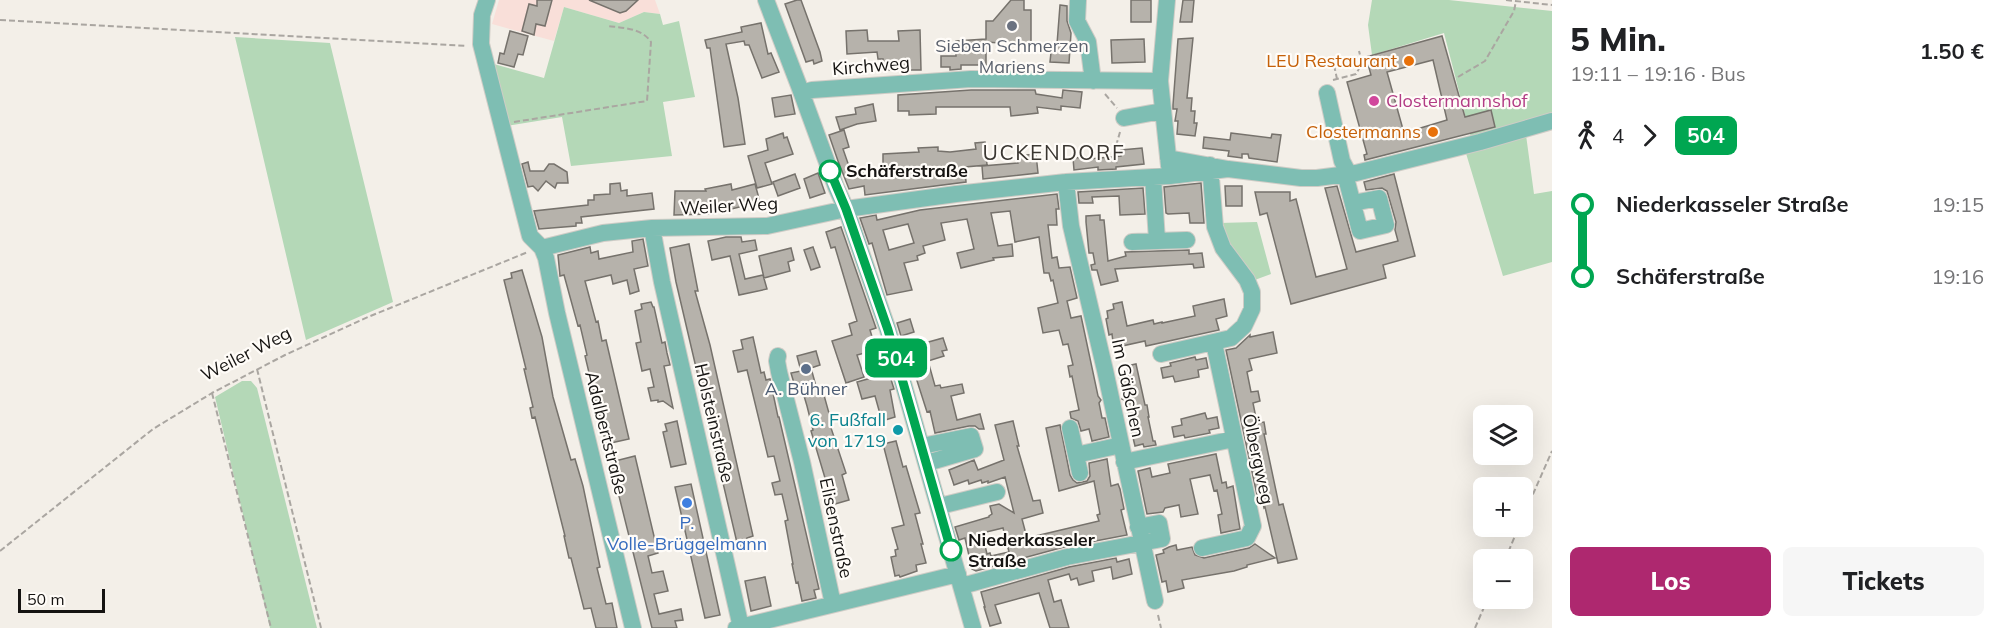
<!DOCTYPE html>
<html lang="de">
<meta charset="utf-8">
<style>
body{margin:0;font-family:Mulish,sans-serif;background:#f6f6f6;color:#202124;height:100vh;display:flex;flex-direction:column;font-size:22px;white-space:nowrap}
*{box-sizing:border-box;margin:0}
p{font-size:20px;color:#757577}
.icon{flex:none;width:33px;height:33px;fill:none;stroke:currentColor;stroke-width:2;stroke-linecap:round;stroke-linejoin:round}
.map{position:relative;flex:1;overflow:hidden}
.details{display:flex;flex-direction:column;background:#fff;width:450px}
.details>*{flex:none}
.badge{padding:0 12px;border-radius:9px;font-size:21px;line-height:39px}
.buttons{position:absolute;left:1473px;top:405px;display:grid;gap:12px}
.buttons a{display:grid;place-items:center;width:60px;height:60px;border-radius:9px;background:#fff;box-shadow:0 6px 24px #0002;font-size:30px}
.scale{position:absolute;left:18px;bottom:15px;width:87px;box-sizing:border-box;padding-left:6px;border:3px solid #151311;border-top:0;font-size:16px;line-height:21px;white-space:nowrap;color:#151311;-webkit-text-stroke:4px #fffcf8;paint-order:stroke}
.map>.badge{position:absolute;translate:-50% -50%;box-shadow:0 0 0 3px #fff}
.legs{display:flex;align-items:center;gap:9px;height:66px;padding:0 18px;font-size:20px}
.legs p{margin-inline-start:auto}
.overview{display:flex;align-items:center;justify-content:space-between;height:102px;padding:0 18px}
h1{font-size:33px;font-weight:800;line-height:45px}
.action{display:flex;gap:12px;margin-top:auto;padding:12px 18px}
.action a{flex:1;height:69px;border-radius:9px;background:#ae286f;color:#fff;font-size:24px;font-weight:800;line-height:69px;text-align:center}
.action a+a{background:#f6f6f6;color:#202124}
ul{padding:0 18px;list-style:none}
li{display:flex;align-items:center;gap:21px;height:72px;font-size:22px}
li i{display:grid;place-items:center;width:9px;height:100%;margin:0 8px;background:currentColor}
li i::after{content:'';width:15px;height:15px;margin:-8px;border:4px solid;border-radius:50%;background:#fff}
li p{margin-inline-start:auto}
li:first-child i{background:linear-gradient(#0000 50%,currentColor 0)}
li:last-child i{background:linear-gradient(currentColor 50%,#0000 0)}
main{display:flex;flex:1;min-height:0}
.map>svg:first-child{display:block}
.industrial{fill:#f9dfd9}
.green{fill:#b4d8b7}
.building{fill:#b6b2ab;stroke:#76726c;stroke-width:1.5;fill-rule:evenodd}
.lines{fill:none;stroke-linecap:round;stroke-linejoin:round}
.minor-casing{stroke:#cfccc6;stroke-width:18}
.path{stroke:#aaa6a1;stroke-width:2;stroke-dasharray:6 3;stroke-linecap:butt}
.minor{stroke:#7ebeb3;stroke-width:16}
.line-1-casing{stroke:#fff;stroke-width:14}
.line-1{stroke:#00a651;stroke-width:9}
.worship-dot{fill:#6b7280;stroke:#fffcf8;stroke-width:2}
.food-dot{fill:#e8710a;stroke:#fffcf8;stroke-width:2}
.hotel-dot{fill:#d1479c;stroke:#fffcf8;stroke-width:2}
.stop-1-dot{fill:#fff;stroke:#00a651;stroke-width:3}
.service-dot{fill:#5c6f8a;stroke:#fffcf8;stroke-width:2}
.culture-dot{fill:#0f9aa8;stroke:#fffcf8;stroke-width:2}
.shop-dot{fill:#3f7fe0;stroke:#fffcf8;stroke-width:2}
.labels{text-anchor:middle;stroke-width:4.5;stroke-linejoin:round;paint-order:stroke}
.worship-label{font-size:18px;fill:#5b616d;stroke:#fffcf8}
.food-label{font-size:18px;fill:#c56008;stroke:#fffcf8;text-anchor:end}
.street-label{font-size:18px;fill:#151311;stroke:#fffcf8}
.hotel-label{font-size:18px;fill:#b23c85;stroke:#fffcf8;text-anchor:start}
.stop-label{font-size:18px;font-weight:bold;fill:#151311;stroke:#fffcf8;text-anchor:start}
.service-label{font-size:18px;fill:#4e5e75;stroke:#fffcf8}
.culture-label{font-size:18px;fill:#0d838f;stroke:#fffcf8;text-anchor:end}
.shop-label{font-size:18px;fill:#366cbe;stroke:#fffcf8}
.quarter-label{font-size:21px;letter-spacing:1.5px;fill:#3a3631;stroke:#fffcf8}
</style>
<main>
<div class="map">
<svg width="1552" height="628" viewBox="0 0 1552 628">
<rect width="100%" height="100%" fill="#f3efe8"/>
<!-- industrial -->
<path class="industrial" d="M499,0H655L660,14L644,12L619,23L564,7L554,41L492,24Z"/>
<!-- green -->
<path class="green" d="M1372,0H1449L1552,11V113L1471,138L1444,33L1372,55L1368,25Z
M564,7L619,23L644,12L660,14L663,25L679,21L695,97L663,102L672,156L571,166L562,117L506,126L490,63L544,78Z
M235,37L330,43L393,302L306,340Z
M1526,135L1534,194L1552,191V262L1503,276L1465,150Z
M1257,222L1271,274L1252,281L1236,261L1219,223Z
M242,381H251L257,388L317,628H270L215,397Z"/>
<!-- building -->
<path class="building" d="M537,0H552L545,26L536,24L534,35L522,31L529,4L537,6Z
M589,0H638L626,11L620,13Z
M797,0H801L820,52L822,61L814,64L813,60L806,62L785,4Z
M1011,0H1024V10H1031V45L986,42V65H961V69L950,70V67H941V56H956V41L986,39V21H993Z
M1131,0H1151V22H1131Z
M1183,0H1194L1192,22H1180Z
M1060,5L1067,6V21L1071,33L1069,63L1050,62L1052,43L1057,44Z
M761,23L768,54L771,53L779,72L762,78L749,45H745L744,41L726,44L738,98L745,144L724,147L710,48H707L705,40L742,32L741,27Z
M867,30L868,41H899L898,31L920,30L921,70H883V59H878L877,52L847,54L846,31Z
M510,31L528,36L523,55L518,54L514,67L498,63L500,53L504,54Z
M1442,36L1465,117L1491,110L1495,127L1365,160L1364,155L1367,154L1347,82L1371,75L1366,57ZM1433,60L1447,120L1404,133L1387,72Z
M1193,38L1187,98H1192L1191,111H1195L1194,123H1197L1195,136L1177,134L1178,121H1175L1177,109H1173V105L1178,39Z
M1144,39L1145,62L1112,63L1111,40Z
M971,90H1035L1036,94L1062,98L1063,90L1082,92L1080,108L1061,106V110L1037,107L1038,113L1011,116L1010,107H936V114L909,115V111H898V95Z
M791,95L795,114L775,117L772,98Z
M873,104L876,121L857,124L840,130L836,117L856,114L855,108Z
M844,130L849,147L843,149L852,175L883,171V154L919,152L918,148L938,147V151L950,152L976,149L975,143L985,142L987,165L965,167L966,182L865,195L864,186L849,189L838,161L829,135Z
M783,133L784,138L787,137L793,154L765,163L772,184L757,188L748,156L768,150L766,139Z
M1231,133L1271,138L1272,134L1281,135L1277,162L1249,158L1248,154H1242V158L1228,156L1229,151L1203,148L1204,137L1230,140Z
M1142,148L1144,164L1116,167V169L1098,170V167L1074,170L1073,158L1089,157V159L1121,156V150Z
M1036,154L1038,173L983,179L982,166L1018,163L1017,156Z
M528,162L530,171H544L549,164H554L567,172L568,183H557L555,188L546,181L538,191L533,186L528,187L522,164Z
M818,173L825,193L810,198L804,179Z
M795,174L800,188L778,196L773,182Z
M1394,174L1415,256L1383,265L1386,278L1291,304L1267,213L1260,215L1255,192H1290V201L1296,199L1316,277L1347,269L1325,188L1337,186L1356,252L1398,241L1395,230L1396,222L1387,191L1382,188L1366,190L1364,182Z
M620,183L621,191L627,190V196L652,193L654,209L581,217L582,223H576V226L539,229L534,211L588,205V200H594V195L610,194V184Z
M1201,183L1204,223H1190L1189,213L1168,214L1166,213L1164,187Z
M731,184L732,190L755,184L760,202L711,214L674,215L675,191H706L705,189Z
M1225,186H1242V206H1226Z
M1143,188L1145,214L1120,215L1119,196L1092,197L1093,203H1079L1078,192Z
M1057,194L1059,209H1056L1057,225H1048L1052,258L1057,257L1059,268L1070,267L1077,298L1067,301L1071,318L1081,316L1098,396L1101,400L1099,403L1102,418H1105L1109,437L1092,441L1089,429L1081,431L1078,421L1071,418L1070,412L1079,410L1072,376L1070,377L1068,366L1073,365L1068,344L1063,345L1059,330L1043,333L1038,308L1058,303L1053,280L1051,281L1049,273H1044L1039,237L1015,242L1010,211L991,213L998,246L1012,244L1013,256L993,258L994,260L961,268L957,253L974,249L967,219L941,223L945,240L923,246L925,253L917,256L918,260L904,263L912,290L887,295L872,243L869,244L860,218L876,215L877,220L920,210ZM908,224L914,243L889,250L883,230Z
M1100,215V220H1104L1108,261L1126,256L1125,252L1189,250V254L1202,253L1204,267L1194,268L1193,264L1115,269L1118,281L1101,285L1097,270H1092L1091,265L1095,264L1093,253H1089L1086,222V216Z
M841,227L876,328L870,330L876,350L857,355L864,377L846,383L832,341L852,335L849,324L857,321L835,247L831,248L826,232Z
M726,237H741L742,242L755,240L757,250L739,254L745,279L763,275L767,289L739,295L730,256L712,260L708,241Z
M643,239L648,266L634,269L639,291L630,294L627,280L613,284L611,275L585,281L596,322L598,321L602,341L606,340L629,439L606,444L585,356L587,355L580,325L578,326L564,275L560,276L558,255L590,247L591,253L598,251L599,259L633,252L632,241Z
M689,244L698,291H695L710,345L753,536L747,538L748,545L738,547L676,282L670,248Z
M813,247L820,267L811,270L804,250Z
M791,248L794,260L788,262L790,271L764,278L759,256Z
M522,270L542,337L553,397L571,460L575,459L583,486L600,567L597,568L606,604L612,603L617,628H596L591,608L584,609L571,558H569L564,536H565L535,417L532,418L530,408L533,407L524,369H526L504,280L512,278L511,273Z
M1224,299L1227,316L1216,319L1219,330L1146,346L1145,341L1122,346L1121,340L1113,342L1112,334L1109,335L1106,319L1108,318L1107,311L1114,309L1113,304L1122,302L1127,326L1153,320L1154,324L1162,322V323L1195,316L1193,306Z
M651,302L653,307H654L662,343L665,342L667,353L670,365L664,366L673,408L663,401L658,402V400L651,401L648,388L654,387L650,369L642,371L636,343L641,342L635,311L642,309L641,304Z
M910,319L914,332L901,336L897,323Z
M1273,332L1277,353L1249,359L1252,370L1247,372L1251,392L1258,391L1260,401L1253,403L1257,423L1264,422L1266,434H1264L1279,505L1283,504L1297,559L1278,563L1265,507L1264,508L1261,494L1257,495L1226,350L1236,348L1250,335V337Z
M753,337L761,373L764,372L766,380L770,379L778,417H779L819,589L814,590L816,598L802,601L798,582L796,583L792,564H793L785,521L788,520L782,494L775,495L772,483L780,481L774,456L768,457L747,370L738,372L733,351L743,349L741,340Z
M943,338L947,350L942,351L944,356L928,361L935,386L940,385L941,388L962,384L964,393L951,396L957,420L980,414L984,429H979L975,426H969L935,433L930,411L927,412L912,365L926,361L921,344Z
M816,351L820,365L811,368L817,390L822,388L832,424L830,425L846,473L842,475L849,500L828,506L824,489L828,488L811,431L813,430L807,406L802,389L796,390L791,373L801,371L797,356Z
M1195,357L1196,360L1206,358L1208,368L1198,370L1199,377L1175,382L1173,376L1163,378L1161,368L1171,366L1170,363Z
M1136,364L1145,405H1147L1149,417H1148L1153,441H1155L1156,445L1144,447L1143,444L1135,446L1129,421L1130,420L1126,401L1122,399L1124,396L1119,375L1127,373L1126,366Z
M889,373L894,389L890,390L895,417L882,421L875,396L862,399L857,382Z
M1205,413L1207,419L1217,417L1219,428L1209,430L1210,433L1185,438L1184,435L1174,437L1172,427L1182,425L1181,419Z
M677,421L686,464L671,467L663,432L667,431L665,424Z
M1013,421L1019,446H1017L1033,501L1040,500L1043,513L1022,519L1027,538L1099,521L1097,515L1100,514L1094,481L1059,491L1046,428L1060,425L1070,475L1073,480L1077,483L1087,481L1090,476L1089,463L1107,459L1111,486L1118,484L1120,489L1124,509L1121,510L1127,535L1064,547L976,571L972,569L965,538L959,540L955,527L989,517V516L992,514L990,506L999,504L1014,513L1005,477L988,483V481L982,483L981,480L969,484L968,480L954,485L949,470L974,460L978,470L1004,460L995,425ZM1003,528L1009,552L991,556L990,553L987,554L982,533Z
M896,441L903,467L906,466L920,513L915,514L923,544H921L926,563L916,565L917,571L900,577L899,575L895,576L891,557L896,556L895,550L898,549L892,528L904,525L883,444Z
M1216,454L1222,483L1226,482L1227,488L1233,486L1240,529L1221,533L1218,515L1222,514L1217,490L1214,491L1210,475L1190,479L1198,514L1181,517L1179,505L1165,508L1163,512L1147,514L1138,471L1150,468L1152,477L1170,473L1168,464Z
M635,456L658,553L648,556L652,573L663,571L668,591L654,594L659,614L681,609L683,620L675,621L677,628H652L618,492L611,462Z
M691,484L720,615L705,618L675,487Z
M1255,544L1275,558L1247,565V567L1234,571L1182,580L1184,588L1168,592L1166,581L1162,582L1156,555L1164,553L1163,550L1169,547L1176,545L1177,550L1192,547L1195,555L1204,558L1249,548Z
M1116,558L1117,562L1129,559L1132,574L1113,579L1111,567L1092,571L1094,581L1079,585L1077,578L1071,580L1069,574L1048,580L1054,602L1061,600L1069,628H1050L1039,593L995,605L1001,623L990,626L984,607H985L981,592L1069,567Z
M765,577L771,606L751,611L745,581Z"/>
<g class="lines">
<!-- minor casing -->
<g class="minor-casing">
<path id="minor" d="M487,0L482,15L481,44L530,236L542,248L546,258L557,313L633,628
M766,0L799,86L836,187L846,209L888,330L973,628
M1078,0L1077,21L1088,42L1093,81
M1167,0L1160,81L1169,166
M802,93L812,90L971,79L1160,81
M1327,93L1342,161L1349,174
M1124,118L1162,111
M1168,158L1228,169L1301,178H1317L1356,173L1480,142L1552,121
M1345,174L1360,231L1386,225L1379,198L1353,203
M1066,182L1071,226L1105,370L1155,601
M652,228L662,282L741,627
M1157,241L1187,240
M1132,242L1157,241L1153,177
M542,248L603,233L652,228L767,226L846,209L956,194L1066,182L1170,176L1228,169
M1161,354L1231,338L1244,326L1252,309V292L1247,280L1223,248L1215,227L1210,165
M778,356L777,361L779,372L802,462L833,604
M1070,428L1076,455
M922,446L971,436L975,449L927,463
M1124,462L1234,439
M1080,473L1076,455L1121,445
M940,506L997,492
M1202,548L1247,538L1253,526L1214,343
M962,586L1067,557L1162,539L1159,523L1138,527
M736,628L958,574"/>
</g>
<!-- path -->
<path class="path" d="M1506,0L1552,5
M0,20L467,46
M1334,65L1337,79
M1458,77L1485,61L1514,11L1516,1
M1333,80L1356,74L1362,63L1359,51
M1105,94L1117,108
M514,122L647,101L651,42C642,28 623,28 608,26
M1117,164L1116,146L1120,132
M257,369L321,628
M212,393L271,628
M1522,519L1552,451
M0,551L153,429L212,393L285,355L368,317L528,252
M1505,560L1519,526
M1158,615L1161,628
M1475,628L1488,598"/>
<!-- minor -->
<use href="#minor" class="minor"/>
</g>
<g class="lines">
<!-- line-1 casing -->
<g class="line-1-casing">
<path id="line-1" d="M830,171L846,209L888,330L951,550"/>
</g>
<!-- line-1 -->
<use href="#line-1" class="line-1"/>
</g>
<!-- markers -->
<circle class="worship-dot" cx="1012" cy="26" r="6"/>
<g class="food-dot">
<circle cx="1409" cy="61" r="6"/>
<circle cx="1433" cy="132" r="6"/>
</g>
<circle class="hotel-dot" cx="1374" cy="101" r="6"/>
<g class="stop-1-dot">
<circle cx="830" cy="171" r="10"/>
<circle cx="951" cy="550" r="10"/>
</g>
<circle class="service-dot" cx="806" cy="369" r="6"/>
<circle class="culture-dot" cx="898" cy="430" r="6"/>
<circle class="shop-dot" cx="687" cy="503" r="6"/>
<g class="labels">
<!-- worship labels -->
<g class="worship-label">
<text x="1012" y="52">Sieben Schmerzen<tspan x="1012" dy="21">Mariens</tspan></text>
</g>
<!-- food labels -->
<g class="food-label">
<text x="1397" y="67">LEU Restaurant</text>
<text x="1421" y="138">Clostermanns</text>
</g>
<!-- street labels -->
<g class="street-label">
<text transform="translate(871 66) rotate(-5)" y="6">Kirchweg</text>
<text transform="translate(729 206) rotate(-3)" y="6">Weiler Weg</text>
<text transform="translate(246 354) rotate(-27)" y="6">Weiler Weg</text>
<text transform="translate(1128 388) rotate(78)" y="6">Im Gäßchen</text>
<text transform="translate(714 423) rotate(77)" y="6">Holsteinstraße</text>
<text transform="translate(606 433) rotate(76)" y="6">Adalbertstraße</text>
<text transform="translate(1258 459) rotate(78)" y="6">Ölbergweg</text>
<text transform="translate(836 528) rotate(78)" y="6">Elisenstraße</text>
</g>
<!-- hotel labels -->
<g class="hotel-label">
<text x="1386" y="107">Clostermannshof</text>
</g>
<!-- stop labels -->
<g class="stop-label">
<text x="846" y="177">Schäferstraße</text>
<text x="968" y="546">Niederkasseler<tspan x="968" dy="21">Straße</tspan></text>
</g>
<!-- service labels -->
<g class="service-label">
<text x="806" y="395">A. Bühner</text>
</g>
<!-- culture labels -->
<g class="culture-label">
<text x="886" y="426">6. Fußfall<tspan x="886" dy="21">von 1719</tspan></text>
</g>
<!-- shop labels -->
<g class="shop-label">
<text x="687" y="529">P.<tspan x="687" dy="21">Volle-Brüggelmann</tspan></text>
</g>
<!-- quarter labels -->
<g class="quarter-label">
<text x="1054" y="160">UCKENDORF</text>
</g>
</g>
</svg>
<div class="buttons">
<a><svg class="icon" aria-label="layers" viewBox="0 0 24 24"><path d="M12 4l9 5-9 5-9-5zM3 14l9 5 9-5"/></svg></a>
<a>+</a>
<a>−</a>
</div>
<div class="scale">50 m</div>
<b class="badge" style="left:896px;top:358px;background:#00a651;color:#fff">504</b>
</div>
<section class="details">
<div class="overview"><div><h1>5 Min.</h1><p>19:11 – 19:16 · Bus</p></div><b>1.50 €</b></div>
<div class="legs"><svg class="icon" aria-label="walk" viewBox="0 0 24 24"><circle cx="13" cy="4" r="2"/><path d="M13 8l-2 6 4 7M11 14l-3 7M7 12l3-4h3l4 4"/></svg>4<svg class="icon" aria-label="forward" viewBox="0 0 24 24"><path d="M9 5l7 7-7 7"/></svg><b class="badge" style="background:#00a651;color:#fff">504</b></div>
<ul>
<li><i style="color:#00a651"></i><b>Niederkasseler Straße</b><p>19:15</p></li>
<li><i style="color:#00a651"></i><b>Schäferstraße</b><p>19:16</p></li>
</ul>
<div class="action"><a>Los</a><a>Tickets</a></div>
</section>
</main>
